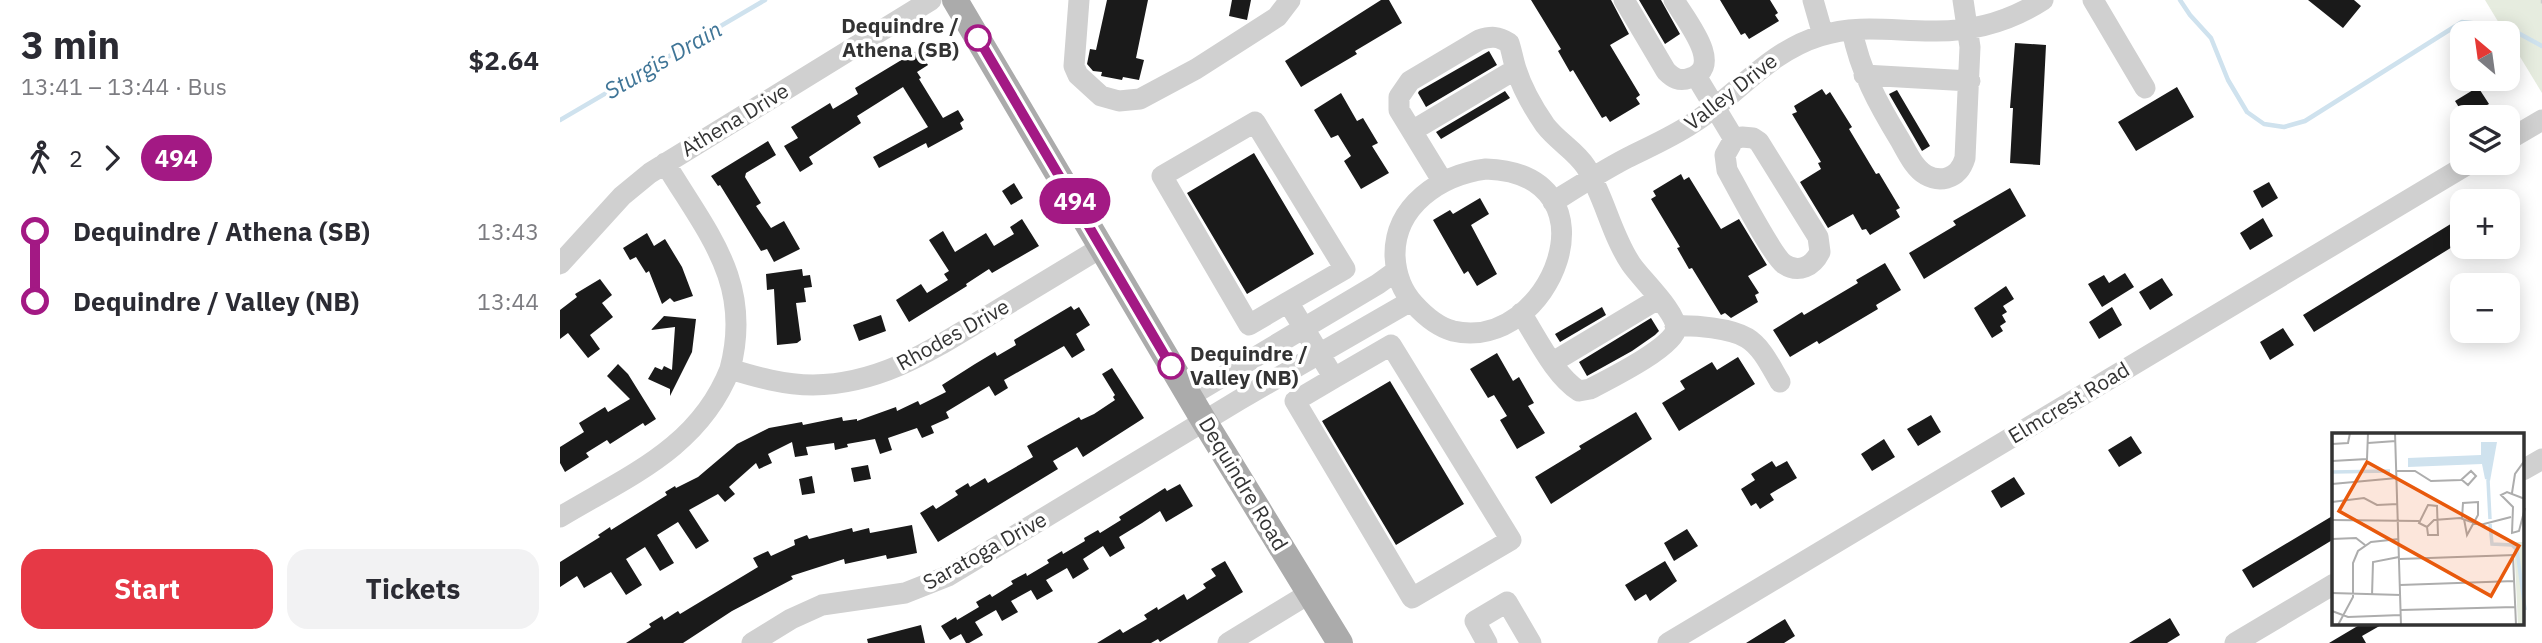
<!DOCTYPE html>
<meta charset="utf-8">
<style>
body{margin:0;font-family:"IBM Plex Sans",sans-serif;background:#f2f2f3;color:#2b2b33;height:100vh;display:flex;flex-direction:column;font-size:26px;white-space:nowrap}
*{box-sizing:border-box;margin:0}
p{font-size:23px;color:#7c7c81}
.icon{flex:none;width:38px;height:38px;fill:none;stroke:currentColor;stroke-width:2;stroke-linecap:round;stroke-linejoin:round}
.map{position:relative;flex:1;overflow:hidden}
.side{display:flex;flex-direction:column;background:#fff;width:560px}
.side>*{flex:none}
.badge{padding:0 14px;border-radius:23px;font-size:24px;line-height:46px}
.needle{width:46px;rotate:331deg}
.fabs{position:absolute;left:1890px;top:21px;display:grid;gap:14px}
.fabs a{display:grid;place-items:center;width:70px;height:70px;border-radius:14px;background:#fff;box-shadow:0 4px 18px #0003;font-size:35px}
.map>.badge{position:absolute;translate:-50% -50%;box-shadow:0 0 0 4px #fff}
.legs{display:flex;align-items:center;gap:10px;height:77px;padding:0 21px;font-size:23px}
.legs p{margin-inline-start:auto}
.summary{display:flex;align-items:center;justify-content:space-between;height:119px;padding:0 21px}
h1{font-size:38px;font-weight:700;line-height:52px}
.action{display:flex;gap:14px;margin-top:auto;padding:14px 21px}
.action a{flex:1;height:80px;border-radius:21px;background:#e63946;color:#fff;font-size:28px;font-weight:700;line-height:80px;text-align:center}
.action a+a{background:#f2f2f3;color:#2b2b33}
ul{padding:0 21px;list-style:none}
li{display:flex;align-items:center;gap:24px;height:70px;font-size:26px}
li i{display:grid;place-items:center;width:10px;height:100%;margin:0 9px;background:currentColor}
li i::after{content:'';width:18px;height:18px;margin:-9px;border:5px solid;border-radius:50%;background:#fff}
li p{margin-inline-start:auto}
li:first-child i{background:linear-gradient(#0000 50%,currentColor 0)}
li:last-child i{background:linear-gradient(currentColor 50%,#0000 0)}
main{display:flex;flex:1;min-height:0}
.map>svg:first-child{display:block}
.green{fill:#e6ecdf}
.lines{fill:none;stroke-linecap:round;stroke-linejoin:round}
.stream{stroke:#cfe2ee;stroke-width:4.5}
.building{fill:#1a1a1a}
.path{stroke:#cdcdcd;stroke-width:2.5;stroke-dasharray:3.5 3.5;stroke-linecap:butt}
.minor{stroke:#d0d0d0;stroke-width:21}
.major{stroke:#ababab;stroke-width:26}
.line-1-casing{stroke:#fff;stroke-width:16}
.line-1{stroke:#a31984;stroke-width:10}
.stop-1-dot{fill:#fff;stroke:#a31984;stroke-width:3.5}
.labels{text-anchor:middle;stroke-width:7;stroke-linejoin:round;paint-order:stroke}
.stop-label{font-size:21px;font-weight:bold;fill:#333;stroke:#fff;text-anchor:end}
.street-label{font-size:21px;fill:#333;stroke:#fff}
.water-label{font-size:23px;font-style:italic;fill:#3f7597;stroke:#fff}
.inset-river{fill:none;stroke:#cfe2ee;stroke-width:3.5}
.inset-road{fill:none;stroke:#adadad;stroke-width:2}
.view{fill:#e8590c;fill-opacity:0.15;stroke:#e8590c;stroke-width:3.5}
.inset-edge{fill:none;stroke:#333;stroke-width:3.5}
</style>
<main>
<section class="side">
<div class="summary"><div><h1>3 min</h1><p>13:41 – 13:44 · Bus</p></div><b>$2.64</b></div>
<div class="legs"><svg class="icon" aria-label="walk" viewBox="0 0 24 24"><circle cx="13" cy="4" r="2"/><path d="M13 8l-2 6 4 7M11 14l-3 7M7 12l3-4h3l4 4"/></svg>2<svg class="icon" aria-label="forward" viewBox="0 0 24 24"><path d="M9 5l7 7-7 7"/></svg><b class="badge" style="background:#a31984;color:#fff">494</b></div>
<ul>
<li><i style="color:#a31984"></i><b>Dequindre / Athena (SB)</b><p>13:43</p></li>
<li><i style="color:#a31984"></i><b>Dequindre / Valley (NB)</b><p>13:44</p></li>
</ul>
<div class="action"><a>Start</a><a>Tickets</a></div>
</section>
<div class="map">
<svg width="1982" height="643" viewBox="0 0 1982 643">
<rect width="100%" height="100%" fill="#fff"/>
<!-- green -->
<path class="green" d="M1925,0H1982V93L1948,37V33H1945Z"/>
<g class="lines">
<!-- stream -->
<path class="stream" d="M1620,0L1630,15L1651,38L1668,80L1687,112L1704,124L1724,127L1745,121L1902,22L1947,27L1982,46
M0,120L205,0"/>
</g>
<!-- building -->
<path class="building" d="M547,0H588L576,58L584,60L579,80L563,77L562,80L541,76L542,72L533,71L527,64L530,49L536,50Z
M672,0H691L687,20L669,16Z
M821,0H829L842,23L795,51L797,54L741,87L725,61Z
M971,0H1051L1069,34L1050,45L1080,95L1076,98L1080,104L1050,122L1046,116L1042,118L1013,70L1010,72L998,51L1001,49Z
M1079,0H1101L1120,34L1105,44Z
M1160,0H1210L1218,13L1215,15L1219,21L1189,39L1185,33L1181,35Z
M1748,0H1794L1801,6L1783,28Z
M1455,43L1486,45L1480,165L1450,163L1453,108H1450Z
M358,50L368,65L357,72L361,78L359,79L383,118L398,110L404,120L400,123L403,129L368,148L366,143L319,168L313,157L368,127L343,87L297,116L301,123L249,157L253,164L240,172L224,146L238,138L231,127L270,103L273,109L298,94L295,88Z
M929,51L937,65L866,107L858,93L859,91Z
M1617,87L1634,117L1576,151L1558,122Z
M1918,87L1929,104L1905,117L1895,101Z
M1262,89L1266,95L1270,92L1292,127L1289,129L1316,174L1319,173L1340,208L1336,210L1340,217L1310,235L1306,229L1302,230L1293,214L1268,228L1240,182L1261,169L1258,163L1261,162L1232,114L1237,112L1234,106Z
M1337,90L1370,146L1362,151L1329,94Z
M945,91L950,98L881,139L876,132Z
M781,93L797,121L803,118L818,143L812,146L829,173L801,189L784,161L791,156L778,135L771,138L754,110Z
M208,141L216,155L186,173L185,177L201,203L196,206L211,228L224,221L240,249L214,262L207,249L201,251L160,185L158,186L151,176Z
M694,153L754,254L687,294L627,193Z
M1121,174L1124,180L1129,177L1161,229L1179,219L1207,265L1188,276L1199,293L1195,295L1198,302L1171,318L1165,313L1161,315L1132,268L1129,269L1117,248L1120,247L1091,199L1096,196L1093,191Z
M1709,182L1718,198L1702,208L1693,191Z
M454,183L463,198L451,205L442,191Z
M1450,188L1466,216L1364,279L1349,253L1396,225L1393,221Z
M920,198L929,214L911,225L937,274L917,286L908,271L904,274L873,220L890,210L893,214Z
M1902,217V241L1754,332L1743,315Z
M1703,218L1713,236L1690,250L1680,233Z
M462,219L479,246L432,273L429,269L406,284L407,286L349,322L336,300L361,284L367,293L388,280L384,274L389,271L369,240L383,231L395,252L426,233L434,246L454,234L450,227Z
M87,233L94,246L105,239L122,267L133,296L114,302L110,298L102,304L89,271L86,273L76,257L70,260L63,248Z
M1325,263L1341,290L1316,305L1318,309L1259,344L1257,341L1230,357L1213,330L1242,312L1244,315L1298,283L1296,280Z
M242,269L243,276L250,275L252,287L244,288L246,302L236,303L241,340L237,343L217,345L214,289L207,290L206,274Z
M1565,273L1574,287L1542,307L1528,284L1544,275L1549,283Z
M1602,278L1613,295L1590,310L1579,292Z
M40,279L52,295L42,303L53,317L30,335L40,349L28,358L8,333L0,339V310L17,297L15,294Z
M1446,286L1454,299L1443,306L1447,312L1442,315L1446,322L1440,326L1443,331L1432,338L1414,308Z
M511,306L514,310L519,307L530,325L516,334L525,350L512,358L504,346L444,380L448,388L435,396L429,386L386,412L389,418L371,426L374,433L362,438L357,428L328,438L332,450L320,454L315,439L287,444L288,447L275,450L274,443L246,447L248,455L235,457L232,442L208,454L212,463L199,469L196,463L169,487L175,494L165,502L158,494L129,510L149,541L136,549L118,522L97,535L114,563L100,571L85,547L66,559L82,585L66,595L51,572L24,588L17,576L0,587V562L40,537L38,535L50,527L51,530L107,495L105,492L115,486L116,488L138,477L177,444L209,428L242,422L243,425L282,417L283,421L297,419V421L336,407L337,411L358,401L360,405L386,392L382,385L415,364L435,352L437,356L456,345L454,340Z
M1042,307L1046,315L1000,342L995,334Z
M1552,307L1562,325L1539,339L1529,322Z
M321,315L326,331L299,341L293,325Z
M104,316L136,319L132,352L110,396V389L88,379L95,367L102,370L104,366L112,370L115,327L91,330Z
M1091,318L1099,331L1095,335L1072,351L1027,376L1019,362Z
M1723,328L1734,345L1710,360L1700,342Z
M937,353L953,381L959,377L974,403L968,406L985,433L957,449L940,420L947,416L934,395L928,398L910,369Z
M1178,357L1195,384L1119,431L1102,403L1125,389L1120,381L1152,362L1157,370Z
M58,364L68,374L96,419L85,426L83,423L50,444L47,440L26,453L29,457L5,472L0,463V447L24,432L19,423L45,407L48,412L70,399L47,376Z
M552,368L584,418L523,457L517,447L493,461L498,469L378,542L360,513L373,505L376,509L398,495L395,491L408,483L410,487L425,478L428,483L473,457L467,446L519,417L521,420L534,414L555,400L553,397L555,395L542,374Z
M830,381L904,504L836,545L762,421Z
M1076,412L1092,439L991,504L975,477L1021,449L1019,446Z
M1371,415L1381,432L1358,446L1347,429Z
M1571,436L1582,453L1559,467L1548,450Z
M1324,439L1335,457L1312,471L1301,454Z
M1212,461L1216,467L1227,461L1237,478L1210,494L1214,500L1200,509L1196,503L1191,506L1181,489L1195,480L1191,474Z
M308,465L311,479L294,482L291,468Z
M252,476L255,493L242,495L239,479Z
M1454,477L1465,494L1441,508L1431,491Z
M620,484L633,506L606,522L600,511L582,523L559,537L565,548L550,557L543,546L523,559L529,569L513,579L507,568L486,580L493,591L477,600L471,590L451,601L458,612L442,621L436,610L415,622L423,635L409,643H406L401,634L390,640L381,626L396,617L397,620L419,607L416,602L430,594L432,597L453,584L451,581L466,573L467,576L489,563L487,560L502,551L503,554L525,541L524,538L538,530L540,533L561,520L559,517L605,488L607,491Z
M1774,515V539L1693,588L1682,570Z
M352,525L357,553L327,559L326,555L285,564L284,559L231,576L233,579L172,611L123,643H66L91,627L89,624L102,616L104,620L118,611L120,614L198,567L193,558L208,551L211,556L235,545L234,540L247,535L249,539L292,528L293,532L309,528L310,533Z
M1127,529L1138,546L1114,561L1104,543Z
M665,561L683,592L600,642L598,639L591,643H537L560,629L563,633L587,619L584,615L597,607L598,610L624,594L627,600L646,588L643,584L656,576L651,569Z
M1105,561L1117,581L1090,601L1086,594L1075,601L1065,585Z
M1610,618L1620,635L1607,643H1569Z
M1225,619L1235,636L1224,643H1186Z
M1801,624H1823L1802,636L1806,643H1769Z
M361,625L365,643H308L307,639Z"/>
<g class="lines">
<!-- path -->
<path class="path" d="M1982,0V7"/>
<!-- minor -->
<path class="minor" d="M519,0L514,66L518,75L541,96L559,101L580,99L636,69L717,17L730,0
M1064,0L1106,71C1113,78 1119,82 1130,78C1166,67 1124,18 1114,0
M1253,0L1263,35
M1533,0L1585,88
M1292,30C1300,71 1318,104 1340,140C1347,152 1354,168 1366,175C1373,179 1379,180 1387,178C1397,175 1402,168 1405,158L1410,47L1403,0
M1304,75L1410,81
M1136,76L1174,139
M852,131L956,69
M1182,137L1193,138L1199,142L1258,237L1260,252C1253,266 1239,274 1224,264C1212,255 1177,188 1167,170L1165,155L1174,139Z
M1948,140L1982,120
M105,163C147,233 193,282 170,369
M926,169C1063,174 990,354 893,331C878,327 864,315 854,304C841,290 836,275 835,256C834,206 880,175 926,169Z
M883,182L839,110V97L850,81L919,40C931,36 938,36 949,43C952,52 953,60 956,69C962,88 974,109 985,125C997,141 1016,151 1026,167C1045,198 1051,234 1071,264C1081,279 1117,312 1116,329C1114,347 1047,380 1030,389L1019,391C995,376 977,338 961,313
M993,202C1017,187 1042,171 1067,158C1089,147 1112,137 1133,123C1177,95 1208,52 1260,36C1297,24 1333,31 1371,31C1411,32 1449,22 1483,0
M0,264L62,196L90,173L371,0
M728,302L785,269L695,122L602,176L689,325L728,302L774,378L735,401L852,598L951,540L831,345L774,378
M1115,326C1134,325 1171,328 1187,338C1202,347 1211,367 1220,382
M993,362L1098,299
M630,396L818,284L836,271
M1963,470L1982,459
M0,517C68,476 139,448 170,369C196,377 224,385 253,385C323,384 375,348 433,313C469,291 506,269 542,247
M192,643L231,619L262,605L345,593L388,576L679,400L851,301
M668,643L750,593
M927,643L915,621L947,602L971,643
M1108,643L1910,163
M1675,643L1774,584"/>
<!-- major -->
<path class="major" d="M395,0L644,421L780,643"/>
</g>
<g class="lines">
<!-- line-1 casing -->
<g class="line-1-casing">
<path id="line-1" d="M418,38L611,366"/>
</g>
<!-- line-1 -->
<use href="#line-1" class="line-1"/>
</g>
<!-- markers -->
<g class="stop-1-dot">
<circle cx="418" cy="38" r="12"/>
<circle cx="611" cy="366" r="12"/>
</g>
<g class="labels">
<!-- stop labels -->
<g class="stop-label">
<text x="399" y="33">Dequindre /<tspan x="399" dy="24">Athena (SB)</tspan></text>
<text x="630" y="361" text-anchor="start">Dequindre /<tspan x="630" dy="24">Valley (NB)</tspan></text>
</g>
<!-- street labels -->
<g class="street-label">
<text transform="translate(1171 92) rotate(-38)" y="7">Valley Drive</text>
<text transform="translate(175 120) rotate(-31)" y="7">Athena Drive</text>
<text transform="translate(393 335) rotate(-29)" y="7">Rhodes Drive</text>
<text transform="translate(1509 403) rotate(-31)" y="7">Elmcrest Road</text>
<text transform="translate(683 484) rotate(59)" y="7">Dequindre Road</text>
<text transform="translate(425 551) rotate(-29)" y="7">Saratoga Drive</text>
</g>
<!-- water labels -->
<g class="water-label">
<text transform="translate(103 60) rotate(-30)" y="8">Sturgis Drain</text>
</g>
</g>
<!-- overview -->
<g transform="translate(1772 433)">
<rect width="192" height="192" fill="#fff"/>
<path d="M182,109H192V192H186Z" fill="#e6ecdf"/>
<path d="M149,9H165L158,48L153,46L150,31L76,34V25L149,22Z" fill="#cfe2ee"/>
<path class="inset-river" d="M0,39L58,38M156,47L158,86M158,91L160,111L180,112L185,117L193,177"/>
<path class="inset-road" d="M63,0L69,192M36,10L64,8M0,11L16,10L18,0M0,28L35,26L36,0M65,38H83L99,48L129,47L139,38L144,43L136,52L130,47M0,51L65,45M180,60L183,41L193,27M193,66L175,59L169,62L181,74L180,100L187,98L193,75M0,69L32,65L45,72L66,71M96,72L105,73L106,102H96L95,94L87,90ZM130,85L131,70L146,69V82L135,102L132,86M0,87L87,88M95,94L102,87L128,85L148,92L179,84M0,106L24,105L33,112M181,123L184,192M68,126L183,122M68,152L183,148M0,160L69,162M40,163L41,129L67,124M69,177L183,174M0,178L16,184L69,182M6,192L21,164V130L26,118L39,109L67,106"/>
<path class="view" d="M35,29L187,113L159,163L7,78Z"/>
<rect width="192" height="192" class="inset-edge"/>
</g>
</svg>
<div class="fabs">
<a><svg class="needle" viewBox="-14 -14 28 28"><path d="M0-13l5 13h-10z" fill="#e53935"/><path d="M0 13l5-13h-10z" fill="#7c7c81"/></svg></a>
<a><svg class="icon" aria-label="layers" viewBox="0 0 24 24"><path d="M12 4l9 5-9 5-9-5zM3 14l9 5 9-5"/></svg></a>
<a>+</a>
<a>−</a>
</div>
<b class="badge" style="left:515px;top:201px;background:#a31984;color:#fff">494</b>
</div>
</main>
